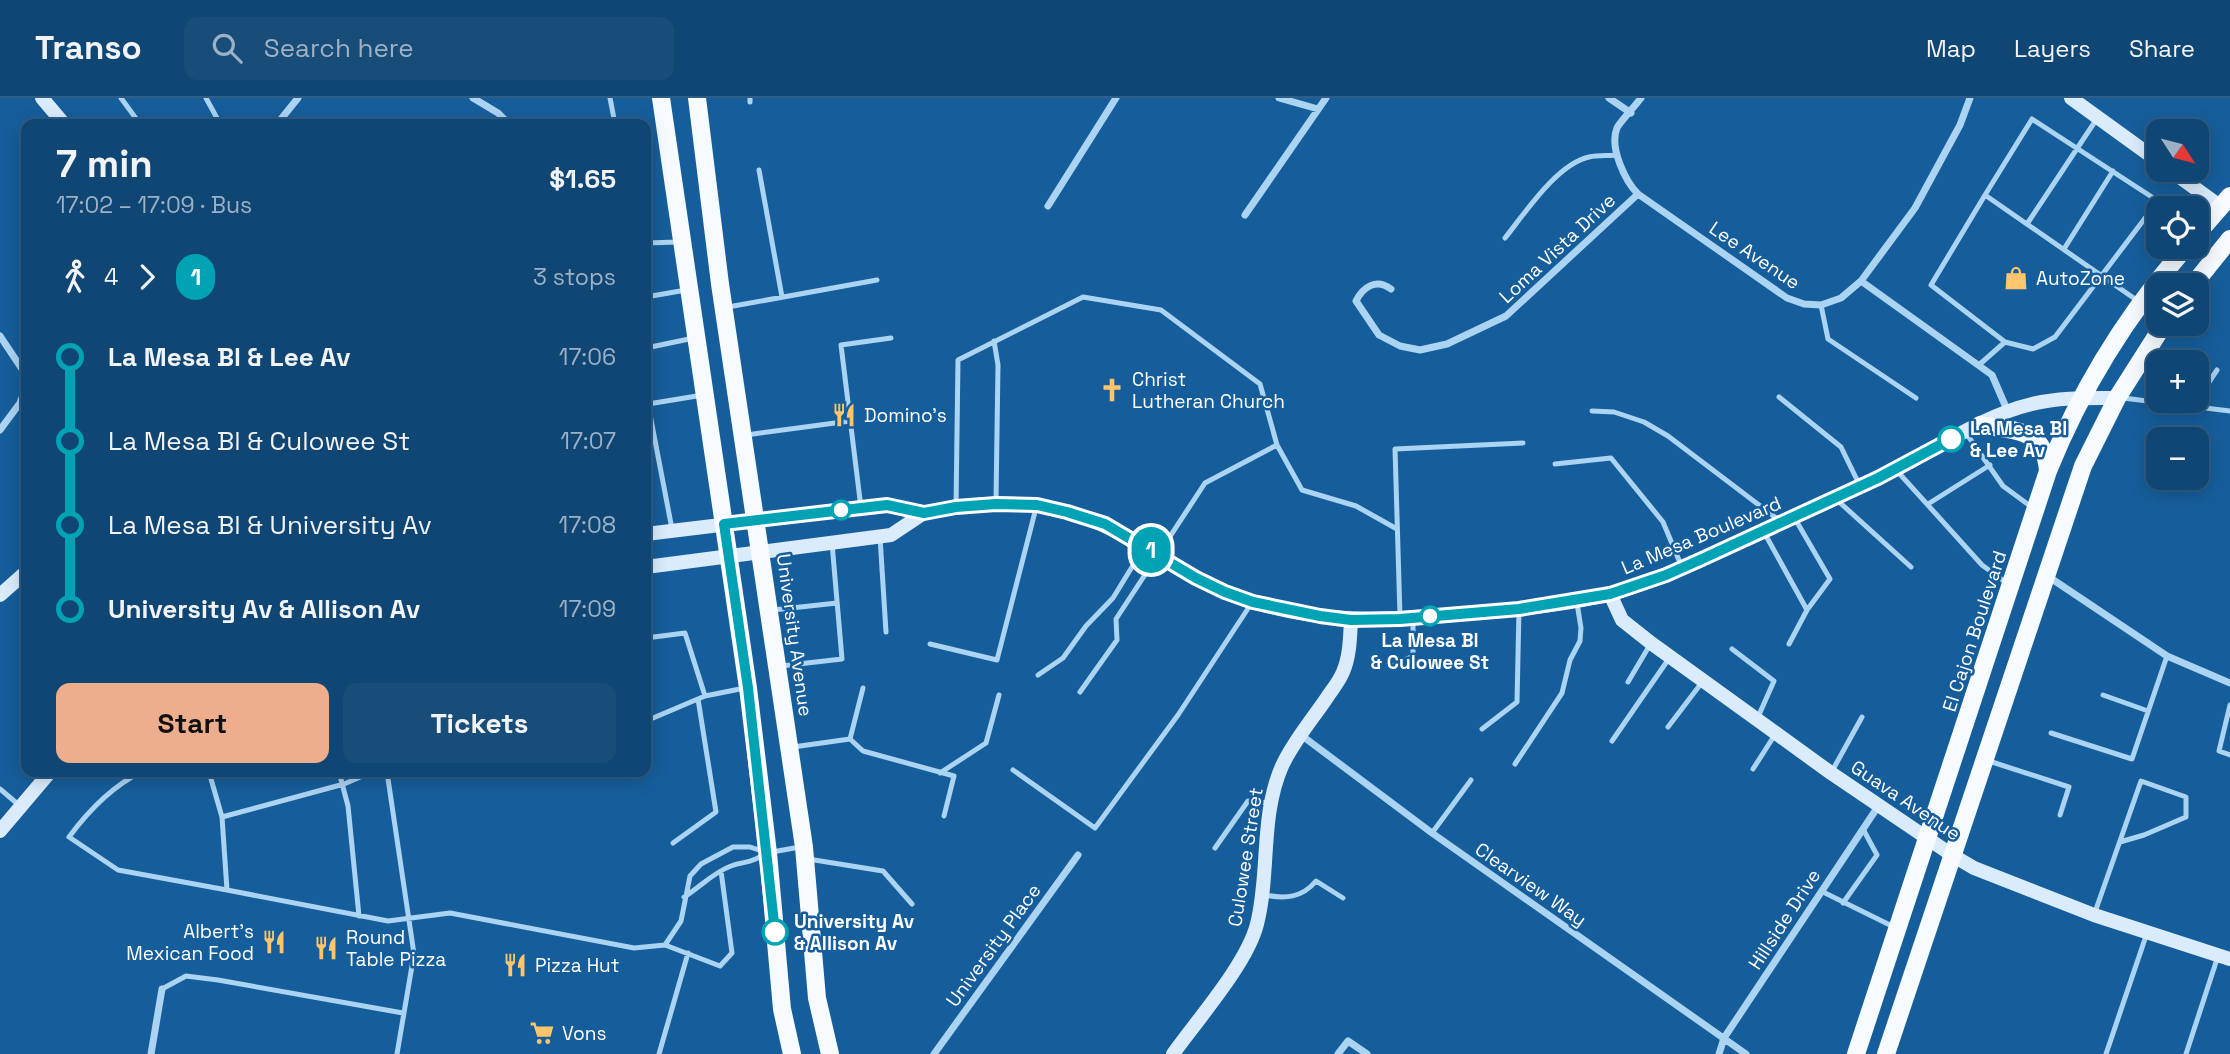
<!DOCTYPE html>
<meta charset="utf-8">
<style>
body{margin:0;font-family:"Space Grotesk",sans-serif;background:#194d79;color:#f1f3f6;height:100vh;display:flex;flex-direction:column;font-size:26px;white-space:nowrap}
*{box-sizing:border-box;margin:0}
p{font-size:23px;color:#9cb1c5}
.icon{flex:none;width:38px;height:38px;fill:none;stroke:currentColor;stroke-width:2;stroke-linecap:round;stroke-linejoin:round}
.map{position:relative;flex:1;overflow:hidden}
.side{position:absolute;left:21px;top:21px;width:630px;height:658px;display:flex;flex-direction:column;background:#104674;border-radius:14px;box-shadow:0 4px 18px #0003,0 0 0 2px #305e86}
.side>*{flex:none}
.badge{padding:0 14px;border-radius:23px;font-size:24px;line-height:46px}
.needle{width:46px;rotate:126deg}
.fabs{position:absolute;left:2146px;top:21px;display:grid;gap:14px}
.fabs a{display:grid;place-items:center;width:63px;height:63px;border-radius:14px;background:#104674;box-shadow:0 4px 18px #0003,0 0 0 2px #305e86;font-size:35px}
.map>.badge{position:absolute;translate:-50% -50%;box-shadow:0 0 0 4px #fff}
.legs{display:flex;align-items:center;gap:10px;height:77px;padding:0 35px;font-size:23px}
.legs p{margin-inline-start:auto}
.summary{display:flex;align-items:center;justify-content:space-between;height:119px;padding:0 35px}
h1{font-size:38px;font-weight:600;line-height:52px}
.action{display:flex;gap:14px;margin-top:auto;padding:14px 35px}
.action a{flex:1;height:80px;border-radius:14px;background:#eead8d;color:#111;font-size:28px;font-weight:600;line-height:80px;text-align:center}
.action a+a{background:#194d79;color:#f1f3f6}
ul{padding:0 35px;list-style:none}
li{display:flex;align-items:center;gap:24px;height:84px;font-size:26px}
li i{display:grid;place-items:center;width:10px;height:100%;margin:0 9px;background:currentColor}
li i::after{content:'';width:18px;height:18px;margin:-9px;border:5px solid;border-radius:50%;background:#104674}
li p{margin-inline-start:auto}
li:first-child i{background:linear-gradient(#0000 50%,currentColor 0)}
li:last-child i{background:linear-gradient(currentColor 50%,#0000 0)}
header{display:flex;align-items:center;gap:42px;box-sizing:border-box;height:98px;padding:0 35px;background:#104674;border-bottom:2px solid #305e86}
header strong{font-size:33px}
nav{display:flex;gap:38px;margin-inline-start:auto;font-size:24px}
.search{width:490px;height:63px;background:#194d79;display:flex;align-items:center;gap:18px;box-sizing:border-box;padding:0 24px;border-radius:14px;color:#9cb1c5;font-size:26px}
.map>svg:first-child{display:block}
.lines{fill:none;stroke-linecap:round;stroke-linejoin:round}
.lane{stroke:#abd3f2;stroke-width:5}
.street{stroke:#abd3f2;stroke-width:7}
.secondary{stroke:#daecfc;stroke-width:14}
.primary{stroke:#f6fbff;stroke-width:18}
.line-1-casing{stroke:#fff;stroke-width:16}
.line-1{stroke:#00a3b4;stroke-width:10}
.stop-1-dot{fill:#fff;stroke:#00a3b4;stroke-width:3.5}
.labels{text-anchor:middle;stroke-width:5;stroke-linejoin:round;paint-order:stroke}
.street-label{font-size:19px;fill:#fff;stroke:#165e9b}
.poi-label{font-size:19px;fill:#fff;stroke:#165e9b;text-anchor:start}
.stop-label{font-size:19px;font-weight:bold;fill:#fff;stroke:#165e9b;text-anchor:start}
</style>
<header>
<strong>Transo</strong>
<div class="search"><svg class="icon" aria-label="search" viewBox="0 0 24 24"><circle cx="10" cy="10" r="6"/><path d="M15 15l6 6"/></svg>Search here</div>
<nav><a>Map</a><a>Layers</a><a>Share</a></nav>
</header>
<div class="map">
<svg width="2230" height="956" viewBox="0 0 2230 956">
<rect width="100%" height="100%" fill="#165e9b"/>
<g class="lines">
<!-- lane -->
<path class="lane" d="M121,0L140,26
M206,0L218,22L217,26
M610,0L615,26
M750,0V4
M759,72L782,199
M1985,97L2032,21L2158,103L2055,239L2033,251L2005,244
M2027,126L2096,22
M1505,140C1525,115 1557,66 1589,59C1598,57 1608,58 1617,57
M646,145L678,144
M2064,151L2113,73
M646,199L686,192
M1821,207L1828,241L1916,300
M728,209L877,182
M994,243L998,267L996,403
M646,250L694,240
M1980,266L2005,244L1931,187L1985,97L2138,203
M1779,299L1841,349L1859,386
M2123,300L2230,313
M2193,308L2217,272
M1592,313L1614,314L1644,324L1668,338L1780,423
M1966,335L2003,388L2033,410
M746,337L850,323
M1277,347L1302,392L1356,408L1397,431
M1555,366L1611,360L1663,424L1681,467
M1898,374L1982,467L2008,486
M1837,402L1911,469
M1928,406L1990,367
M956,409L958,262L1083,199L1161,212L1260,286L1277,347L1205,385L1116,521L1117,542L1080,594
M861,410L841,247L891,240
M1794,419L1830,481L1807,512
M672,431L648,306L703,297
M1765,436L1807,512L1789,546
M880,439L886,534
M773,512L837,505
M1400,518L1395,351L1523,345
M646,540L685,535L705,598
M930,546L997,562L1036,410
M1732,551L1774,583L1758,619
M781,568L842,561L832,445
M1392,568L1413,558V520
M1038,577L1063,560L1086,528L1113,500L1143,451
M1628,584L1651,545
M2103,597L2148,613
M646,605L648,623
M2230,607L2219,653L2230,657
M646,623L705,598L745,590
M1668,629L1703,583
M1482,631L1517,604L1519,511
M2051,635L2132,661L2167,558
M850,641L863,590
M1612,643L1670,559
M793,649L850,641L863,653L954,678L944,718
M1986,662L2069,689L2060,717
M1515,666L1562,595L1570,562L1580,543L1581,530L1577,505
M1753,671L1776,635
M1013,672L1095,730L1178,617L1251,506
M141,674C111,689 89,712 69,739L118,772L227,792L222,719
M209,674L222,719L344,686L372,674
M339,674L348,708L359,818
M387,674L414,856L397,956
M940,675L986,645L999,597
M1831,675L1862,619
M0,691L20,708
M1432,735L1471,682
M673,745L716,714L698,601
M1215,750L1248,703L1270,705
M772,754L800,749
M808,761L883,773L912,806
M227,792L388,823L450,815L634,850L665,847L681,823L690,778L701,766L733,749H750L765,754
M1821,793L1894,829
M1265,797C1285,801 1302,800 1316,783L1343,800
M684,799C700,789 714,774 731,768C744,763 750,766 763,757
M1843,805L1877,757L1863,731
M2094,817L2141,683L2186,699V719L2144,737L2120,744
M665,847L720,868L732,855L721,773
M162,891L186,878L218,882L403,915
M659,956L688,855
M2106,956L2147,835
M2186,956L2218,858"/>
<!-- street -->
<path class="street" d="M473,0L498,15L509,26
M1279,0L1318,11
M1609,0L1631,15
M1641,0C1636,7 1619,25 1617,30C1609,49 1625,83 1638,96L1787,200L1804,206L1821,207L1841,200L1861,183L1915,110L1960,27L1970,0
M277,26L298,0
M1048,108L1116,0
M1245,117L1326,0
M1861,183L1992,277L2008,314
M1391,191C1376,180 1363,189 1356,203L1379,237L1400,248L1420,252L1447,246L1506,218L1638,96
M0,238L26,277
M0,332L20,305L26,289
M2046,477L2167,558L2230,585
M1301,637L1432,735L1746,956
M151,956L162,891
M934,956L1078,757
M1338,956L1348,943L1367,956
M1719,956L1724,940L1879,707"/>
<!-- secondary -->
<path class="secondary" d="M42,0L64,26
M2071,0L2158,63
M2170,72L2221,109
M646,436L887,407C899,410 913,415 926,414C936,414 947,410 958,409C994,404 1032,404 1068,414C1127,431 1169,470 1224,493C1308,529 1387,522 1475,515C1520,511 1567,507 1610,496C1657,483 1700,462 1743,442C1793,420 1842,397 1891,374C1938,351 1981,318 2032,306C2060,299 2088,300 2117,300
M646,469L891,437L924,415
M1610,496L1622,522L1651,545L1831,675L1952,757L1974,770L2094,817L2230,861
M0,497L26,474
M0,733L50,674
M1173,956C1197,922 1247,866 1257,826C1270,775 1260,718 1282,668C1293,644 1311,623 1326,601C1331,593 1339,584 1343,574C1350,558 1350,539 1351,522"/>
<!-- primary -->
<path class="primary" d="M661,0L748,590L768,755L782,911L792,956
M697,0L720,186L804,749L817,900L830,956
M2196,137L2230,98
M2193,187L2230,141
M1980,327C2015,333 2045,330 2048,373
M1856,956L2048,373C2081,291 2127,216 2186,149
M1886,956L2083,368L2117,300L2164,226"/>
</g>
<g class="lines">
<!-- line-1 casing -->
<g class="line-1-casing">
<path id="line-1" d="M775,834L748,590L724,426L887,407L924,415L956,409L996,406L1037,407L1067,414L1105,426L1196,480L1225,494L1253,504L1320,518L1351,522L1400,521L1519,511L1610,496L1666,477L1702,461L1878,380L1951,341"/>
</g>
<!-- line-1 -->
<use href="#line-1" class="line-1"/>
</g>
<!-- icons -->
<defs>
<g id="shop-bare" transform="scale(1.89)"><path d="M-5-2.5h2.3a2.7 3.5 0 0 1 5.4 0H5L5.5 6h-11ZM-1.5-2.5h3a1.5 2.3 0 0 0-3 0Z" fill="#ffc56c" stroke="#165e9b" stroke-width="2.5" paint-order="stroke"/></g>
<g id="church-bare" transform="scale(1.89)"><path d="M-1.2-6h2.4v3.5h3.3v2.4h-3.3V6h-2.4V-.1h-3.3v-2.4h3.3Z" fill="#ffc56c" stroke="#165e9b" stroke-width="2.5" paint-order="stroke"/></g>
<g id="restaurant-bare" transform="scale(1.89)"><path d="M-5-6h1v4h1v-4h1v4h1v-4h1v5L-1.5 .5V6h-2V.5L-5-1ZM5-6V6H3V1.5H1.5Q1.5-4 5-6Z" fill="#ffc56c" stroke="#165e9b" stroke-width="2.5" paint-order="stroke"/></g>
<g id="supermarket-bare" transform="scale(1.89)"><path d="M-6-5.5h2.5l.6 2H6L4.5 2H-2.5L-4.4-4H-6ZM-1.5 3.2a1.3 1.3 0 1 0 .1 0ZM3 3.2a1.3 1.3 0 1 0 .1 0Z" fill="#ffc56c" stroke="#165e9b" stroke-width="2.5" paint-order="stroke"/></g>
</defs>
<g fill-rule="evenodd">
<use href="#shop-bare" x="2016" y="180"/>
<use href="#church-bare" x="1112" y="292"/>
<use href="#restaurant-bare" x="844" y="317"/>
<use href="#restaurant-bare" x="274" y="844"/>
<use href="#restaurant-bare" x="326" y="850"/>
<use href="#restaurant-bare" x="515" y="867"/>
<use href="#supermarket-bare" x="542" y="935"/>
</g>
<!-- markers -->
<g class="stop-1-dot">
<circle cx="1951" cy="341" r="12"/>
<circle cx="841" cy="412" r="9"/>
<circle cx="1430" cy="518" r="9"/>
<circle cx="775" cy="834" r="12"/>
</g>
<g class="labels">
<!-- street labels -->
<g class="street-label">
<text transform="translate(1557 150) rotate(-43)" y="7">Loma Vista Drive</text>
<text transform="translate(1755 157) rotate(34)" y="7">Lee Avenue</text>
<text transform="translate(1701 437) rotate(-23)" y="7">La Mesa Boulevard</text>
<text transform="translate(1974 533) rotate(-72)" y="7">El Cajon Boulevard</text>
<text transform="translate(795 537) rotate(82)" y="7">University Avenue</text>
<text transform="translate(1906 702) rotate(34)" y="7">Guava Avenue</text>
<text transform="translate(1245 759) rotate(-81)" y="7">Culowee Street</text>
<text transform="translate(1531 786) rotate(35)" y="7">Clearview Way</text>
<text transform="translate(1784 821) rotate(-57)" y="7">Hillside Drive</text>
<text transform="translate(993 847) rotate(-54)" y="7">University Place</text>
</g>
<!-- poi labels -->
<g class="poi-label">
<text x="2036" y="187">AutoZone</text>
<text x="1132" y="288">Christ<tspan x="1132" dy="22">Lutheran Church</tspan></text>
<text x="864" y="324">Domino's</text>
<text x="254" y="840" text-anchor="end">Albert's<tspan x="254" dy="22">Mexican Food</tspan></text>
<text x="346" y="846">Round<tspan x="346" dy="22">Table Pizza</tspan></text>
<text x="535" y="874">Pizza Hut</text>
<text x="562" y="942">Vons</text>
</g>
<!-- stop labels -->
<g class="stop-label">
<text x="1970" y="337">La Mesa Bl<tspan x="1970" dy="22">&amp; Lee Av</tspan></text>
<text x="1430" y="549" text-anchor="middle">La Mesa Bl<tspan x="1430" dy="22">&amp; Culowee St</tspan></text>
<text x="794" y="830">University Av<tspan x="794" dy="22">&amp; Allison Av</tspan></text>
</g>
</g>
</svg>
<div class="fabs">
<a><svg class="needle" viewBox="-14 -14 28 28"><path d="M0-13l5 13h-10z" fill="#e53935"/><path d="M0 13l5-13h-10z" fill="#9cb1c5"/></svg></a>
<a><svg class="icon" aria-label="locate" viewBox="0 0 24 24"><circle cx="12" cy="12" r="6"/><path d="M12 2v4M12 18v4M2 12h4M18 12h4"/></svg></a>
<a><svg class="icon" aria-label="layers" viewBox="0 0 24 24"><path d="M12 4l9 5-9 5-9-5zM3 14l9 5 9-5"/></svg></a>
<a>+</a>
<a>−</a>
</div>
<b class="badge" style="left:1151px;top:452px;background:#00a3b4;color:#fff">1</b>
<section class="side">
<div class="summary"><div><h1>7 min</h1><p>17:02 – 17:09 · Bus</p></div><b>$1.65</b></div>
<div class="legs"><svg class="icon" aria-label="walk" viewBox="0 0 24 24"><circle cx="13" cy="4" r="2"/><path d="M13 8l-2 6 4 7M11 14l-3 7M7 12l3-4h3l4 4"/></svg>4<svg class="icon" aria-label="forward" viewBox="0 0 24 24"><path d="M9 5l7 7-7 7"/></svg><b class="badge" style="background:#00a3b4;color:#fff">1</b><p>3 stops</p></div>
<ul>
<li><i style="color:#00a3b4"></i><b>La Mesa Bl &amp; Lee Av</b><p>17:06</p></li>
<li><i style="color:#00a3b4"></i><span>La Mesa Bl &amp; Culowee St</span><p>17:07</p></li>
<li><i style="color:#00a3b4"></i><span>La Mesa Bl &amp; University Av</span><p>17:08</p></li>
<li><i style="color:#00a3b4"></i><b>University Av &amp; Allison Av</b><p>17:09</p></li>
</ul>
<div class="action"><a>Start</a><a>Tickets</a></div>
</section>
</div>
